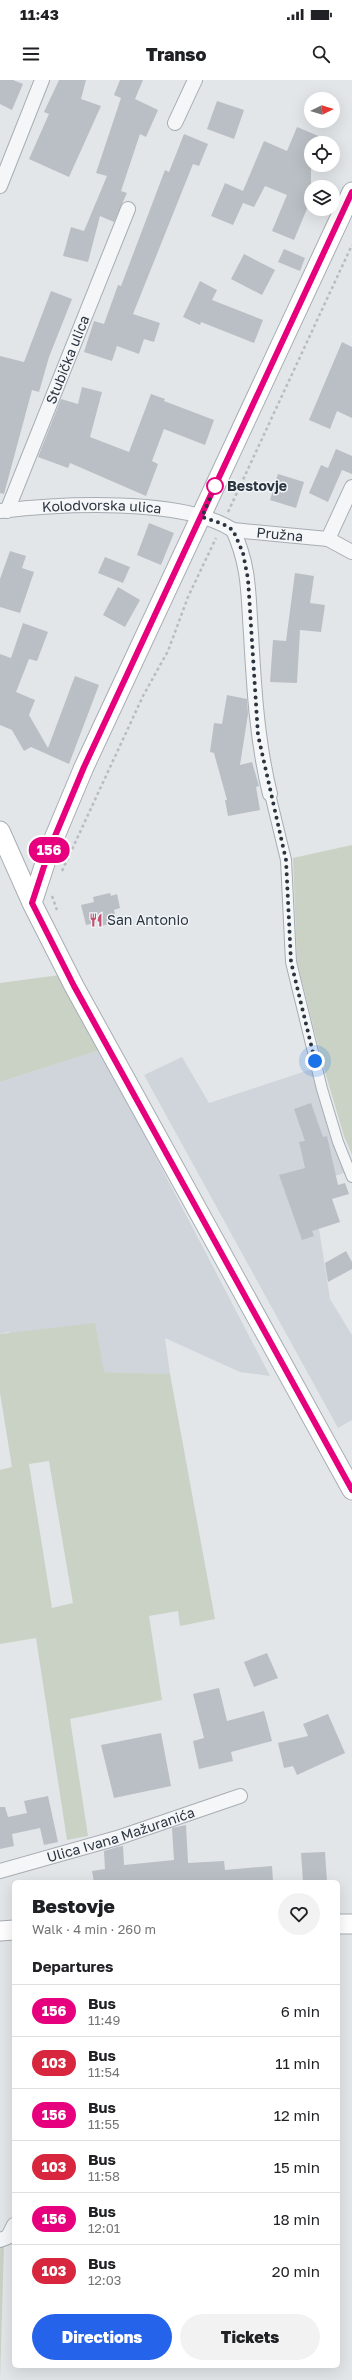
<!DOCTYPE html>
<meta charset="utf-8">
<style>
body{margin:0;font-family:"Golos Text",sans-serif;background:#f2f2f2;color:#202124;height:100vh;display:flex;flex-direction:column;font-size:15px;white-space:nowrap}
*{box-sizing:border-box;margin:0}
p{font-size:13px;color:#757577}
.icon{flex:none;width:22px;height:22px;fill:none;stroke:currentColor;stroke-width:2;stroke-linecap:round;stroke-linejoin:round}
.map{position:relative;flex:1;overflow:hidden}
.side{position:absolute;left:12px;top:1800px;width:328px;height:488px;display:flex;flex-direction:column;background:#fff;border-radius:6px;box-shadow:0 4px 16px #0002}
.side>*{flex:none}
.badge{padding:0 8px;border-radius:13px;font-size:14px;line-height:26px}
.needle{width:26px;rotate:85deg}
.controls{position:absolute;left:304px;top:12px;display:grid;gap:8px}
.controls a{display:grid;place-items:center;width:36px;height:36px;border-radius:50%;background:#fff;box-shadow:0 4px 16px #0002;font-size:20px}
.you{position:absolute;width:20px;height:20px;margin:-10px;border:3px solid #fff;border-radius:50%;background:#1a73e8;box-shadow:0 0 0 6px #1a73e833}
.map>.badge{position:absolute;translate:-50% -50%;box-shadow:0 0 0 2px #fff}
h2{padding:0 20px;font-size:15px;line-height:36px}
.round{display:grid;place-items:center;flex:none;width:42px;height:42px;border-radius:21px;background:#f2f2f2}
.head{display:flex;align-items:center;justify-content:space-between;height:68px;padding:0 20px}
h1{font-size:19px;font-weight:800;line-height:30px}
.action{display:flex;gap:8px;margin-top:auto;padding:8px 20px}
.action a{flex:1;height:46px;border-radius:24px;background:#2563eb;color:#fff;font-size:16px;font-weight:800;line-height:46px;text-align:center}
.action a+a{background:#f2f2f2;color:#202124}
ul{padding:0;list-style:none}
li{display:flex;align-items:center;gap:12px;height:52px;padding:0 20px;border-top:1px solid #e0e0e0}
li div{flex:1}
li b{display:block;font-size:15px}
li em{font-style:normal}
li .badge{min-width:44px;font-weight:700;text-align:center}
.status{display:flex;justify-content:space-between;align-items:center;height:28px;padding:0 20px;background:#fff;direction:ltr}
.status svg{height:11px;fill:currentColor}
header{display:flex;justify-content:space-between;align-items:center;height:52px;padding:0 20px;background:#fff;font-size:18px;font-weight:800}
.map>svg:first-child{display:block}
.built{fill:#d0d5db}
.green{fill:#c9d2c4;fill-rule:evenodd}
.building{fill:#babfc5}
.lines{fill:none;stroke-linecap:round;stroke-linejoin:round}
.pedestrian-casing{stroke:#a7adb3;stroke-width:12}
.minor-casing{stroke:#a7adb3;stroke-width:16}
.secondary-casing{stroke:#a7adb3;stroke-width:21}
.path{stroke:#b8bcc1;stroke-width:2.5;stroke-dasharray:3 3;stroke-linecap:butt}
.pedestrian{stroke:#f4f6f8;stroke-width:10}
.minor{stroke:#f4f6f8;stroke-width:14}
.secondary{stroke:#fff;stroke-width:19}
.line-casing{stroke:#fff;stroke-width:9}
.line{stroke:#e6007e;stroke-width:6}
.walk{stroke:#2b3540;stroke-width:4;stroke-dasharray:0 7.2}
.stop-dot{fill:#fff;stroke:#e6007e;stroke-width:2}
.labels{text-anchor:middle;stroke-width:3;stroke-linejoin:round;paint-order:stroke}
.street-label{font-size:14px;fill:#2b3540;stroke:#f1f4f7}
.stop-label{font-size:14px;font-weight:bold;fill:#2b3540;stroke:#f1f4f7;text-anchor:start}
.poi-label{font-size:14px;fill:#2b3540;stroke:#f1f4f7;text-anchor:start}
</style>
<div class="status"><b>11:43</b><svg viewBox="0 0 49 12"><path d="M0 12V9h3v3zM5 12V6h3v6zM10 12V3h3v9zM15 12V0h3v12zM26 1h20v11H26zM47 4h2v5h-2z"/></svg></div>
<header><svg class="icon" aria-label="menu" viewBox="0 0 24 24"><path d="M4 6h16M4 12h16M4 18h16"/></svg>Transo<svg class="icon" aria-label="search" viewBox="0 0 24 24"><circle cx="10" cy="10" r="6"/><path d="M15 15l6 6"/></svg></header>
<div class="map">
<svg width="352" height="2300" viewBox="0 0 352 2300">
<rect width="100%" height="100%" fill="#e2e6e9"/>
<!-- built -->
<path class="built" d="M100,970L270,1296L240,1292L165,1258L170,1294L104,1292L8,1252L0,1254V1002Z
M182,977L209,1023L312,989L344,1093L312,1104L330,1219L352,1255V1340L338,1348L144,995Z"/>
<!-- green -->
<path class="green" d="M352,765V1075L344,1056L323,985L297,881L293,778Z
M60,895L100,970L0,1002V903Z
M95,1243L104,1292L170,1294L215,1539L180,1546L178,1531L149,1536L162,1620L70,1639L88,1756L67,1760L36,1558L0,1564V1390L12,1387L0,1313V1254ZM49,1381L73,1523L52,1528L29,1384Z
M0,2165H4L0,2300Z"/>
<!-- building -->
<path class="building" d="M0,0H13L23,4L12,30L0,24Z
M59,0H86L81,19L101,26L69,97L29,79L49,34L44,32Z
M120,0H143L135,19L158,30L146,57L140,54L121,111L127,113L114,142L100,136L88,182L63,176L71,147L84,151L107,96L96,93L121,18L114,15Z
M217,21L244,30L234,59L207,49Z
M297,47L335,63H311V119L294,160L272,151L287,115L265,106L254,127L243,123L233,145L211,136L225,103L243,111L264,61L287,71Z
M184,54L208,64L199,86L193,84L133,234L160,243L154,262L144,259L139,274L117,266L112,281L84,272L94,241L104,244L118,205L121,206L165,90L169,92Z
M284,169L305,178L300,191L278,182Z
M244,174L275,190L262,215L231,199Z
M200,201L217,210L212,220L263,240L254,263L201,242L200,245L183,237Z
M51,211L72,219L49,277L39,312L32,310L4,414L0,413V276L24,282Z
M342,262L352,267V338L337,331L330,349L309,340Z
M82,307L102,312L90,357L129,372L151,314L165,319L164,321L214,340L205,365L164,349L152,381L158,384L146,416L70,383L68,388L38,377L61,319L78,324Z
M336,369L352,376V394L342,390L328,422L309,413L321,385L328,388Z
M278,394L304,402L296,428L270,420Z
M149,443L174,453L161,485L137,475Z
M10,471L26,476L22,488L34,492L20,533L0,527V499Z
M105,477L130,487L123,503L98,493Z
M295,493L314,496L310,523L325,525L321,552L300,550L297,603L270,602L273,560L286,561Z
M118,507L140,520L125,547L103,535Z
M23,543L48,552L37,581L29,579L16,612L35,620L29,635L48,668L75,596L99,605L69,684L31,667L24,671L12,650L0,645V574L11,578Z
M227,615L247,619L248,634L240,685L252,682L259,706L256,707L260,730L228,736L225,720H227L214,673L210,672L214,643L222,644Z
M110,813L111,816L117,814L120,828L114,830L117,842L101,846L99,842L86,845L81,825L94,822L93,817Z
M311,1023L323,1057L327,1056L338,1105L345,1103L349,1114L332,1119L340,1142L312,1151L314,1156L302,1160L279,1095L305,1088L299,1062L305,1061L294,1029Z
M346,1171L352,1182V1189L328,1202L325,1183Z
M267,1573L278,1598L254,1607L244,1582Z
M219,1608L227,1641L264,1631L272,1661L231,1672L233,1681L199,1689L193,1661L204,1658L193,1614Z
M328,1634L345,1673L297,1695L293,1686L284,1688L278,1663L308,1656L303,1644Z
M161,1653L171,1706L114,1718L101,1665Z
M48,1716L58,1762L44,1765L40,1748L12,1754L14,1766L0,1769V1727H5L8,1737L27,1733L24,1721Z
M186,1745L188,1783L224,1781L225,1790L272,1786L273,1802H94L92,1791L105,1789L104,1771L117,1767L123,1766L124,1785L174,1780L172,1748Z
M325,1772L327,1802H303L301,1773Z"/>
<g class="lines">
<!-- pedestrian casing -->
<g class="pedestrian-casing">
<path id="pedestrian" d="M270,714L286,780L291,882L322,1009L338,1062L352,1097"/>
</g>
<!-- minor casing -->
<g class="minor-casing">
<g id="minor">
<path d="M175,43L195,0"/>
<path d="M0,106L42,0"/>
<path id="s1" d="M0,431C60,424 181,417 233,450L328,459L352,472"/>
<path id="s2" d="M7,431L128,129"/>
<path d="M233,450C250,488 248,513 251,554C254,608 257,661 270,714"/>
<path d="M328,459L352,407"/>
<path id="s3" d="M0,1791L117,1758L240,1716"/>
<path d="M0,2160L8,2157L14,2145"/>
</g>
</g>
<!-- secondary casing -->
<g class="secondary-casing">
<path id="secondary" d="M0,751L32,823L74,906L352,1410
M32,823L50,768L84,687L352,112
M338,1844H352
M0,1851L14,1850"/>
</g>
<!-- path -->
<path class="path" d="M228,432L352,165
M62,791L143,616L168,571L188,517L216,458
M52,816L57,830"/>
<!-- pedestrian -->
<use href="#pedestrian" class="pedestrian"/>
<!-- minor -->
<use href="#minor" class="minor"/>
<!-- secondary -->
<use href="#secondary" class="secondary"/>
</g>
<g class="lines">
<!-- line casing -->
<g class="line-casing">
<path id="line" d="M352,112L84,687L50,768L32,823L74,906L352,1410"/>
</g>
<!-- line -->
<use href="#line" class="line"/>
<!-- walk -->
<path class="walk" d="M215,406L202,437L223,444L233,450L243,473L248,499L258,655L286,780L291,882L315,981"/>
</g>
<!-- icons -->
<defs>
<g id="restaurant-bare" transform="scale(1.08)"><path d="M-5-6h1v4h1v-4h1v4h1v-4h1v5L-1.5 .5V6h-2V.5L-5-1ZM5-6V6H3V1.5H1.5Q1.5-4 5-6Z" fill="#c35271" stroke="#f1f4f7" stroke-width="2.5" paint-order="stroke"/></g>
</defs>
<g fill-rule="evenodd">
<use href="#restaurant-bare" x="96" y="840"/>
</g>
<!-- markers -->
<circle class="stop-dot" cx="215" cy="406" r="8"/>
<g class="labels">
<!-- street labels -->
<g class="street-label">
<text dy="5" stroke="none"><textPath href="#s2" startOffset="163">Stubička ulica</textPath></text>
<text dy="5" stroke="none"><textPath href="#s1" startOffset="102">Kolodvorska ulica</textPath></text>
<text dy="5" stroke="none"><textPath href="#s1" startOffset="284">Pružna</textPath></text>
<text dy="5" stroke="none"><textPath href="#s3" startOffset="126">Ulica Ivana Mažuranića</textPath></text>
</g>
<!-- stop labels -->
<g class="stop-label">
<text x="227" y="411">Bestovje</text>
</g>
<!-- poi labels -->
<g class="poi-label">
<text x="107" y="845">San Antonio</text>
</g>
</g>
</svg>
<div class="controls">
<a><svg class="needle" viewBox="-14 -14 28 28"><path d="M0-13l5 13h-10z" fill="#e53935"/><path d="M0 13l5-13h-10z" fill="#757577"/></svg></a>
<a><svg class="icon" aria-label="locate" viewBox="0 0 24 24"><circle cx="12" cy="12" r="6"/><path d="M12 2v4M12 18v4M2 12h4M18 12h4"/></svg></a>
<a><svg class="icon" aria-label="layers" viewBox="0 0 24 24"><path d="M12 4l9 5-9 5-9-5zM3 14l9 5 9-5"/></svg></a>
</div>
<div class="you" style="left:315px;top:981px"></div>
<b class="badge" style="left:49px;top:770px;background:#e6007e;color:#fff">156</b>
<section class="side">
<div class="head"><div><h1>Bestovje</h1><p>Walk · 4 min · 260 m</p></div><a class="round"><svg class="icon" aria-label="heart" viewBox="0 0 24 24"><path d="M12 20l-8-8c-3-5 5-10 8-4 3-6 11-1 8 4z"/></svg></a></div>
<h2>Departures</h2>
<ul>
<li><span class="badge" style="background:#e6007e;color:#fff">156</span><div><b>Bus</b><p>11:49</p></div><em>6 min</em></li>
<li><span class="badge" style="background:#d7263d;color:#fff">103</span><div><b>Bus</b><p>11:54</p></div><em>11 min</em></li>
<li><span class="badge" style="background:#e6007e;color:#fff">156</span><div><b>Bus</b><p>11:55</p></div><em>12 min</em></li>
<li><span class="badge" style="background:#d7263d;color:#fff">103</span><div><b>Bus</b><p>11:58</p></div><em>15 min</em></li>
<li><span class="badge" style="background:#e6007e;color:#fff">156</span><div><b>Bus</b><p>12:01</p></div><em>18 min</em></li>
<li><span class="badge" style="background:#d7263d;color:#fff">103</span><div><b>Bus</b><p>12:03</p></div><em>20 min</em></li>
</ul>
<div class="action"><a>Directions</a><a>Tickets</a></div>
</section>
</div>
